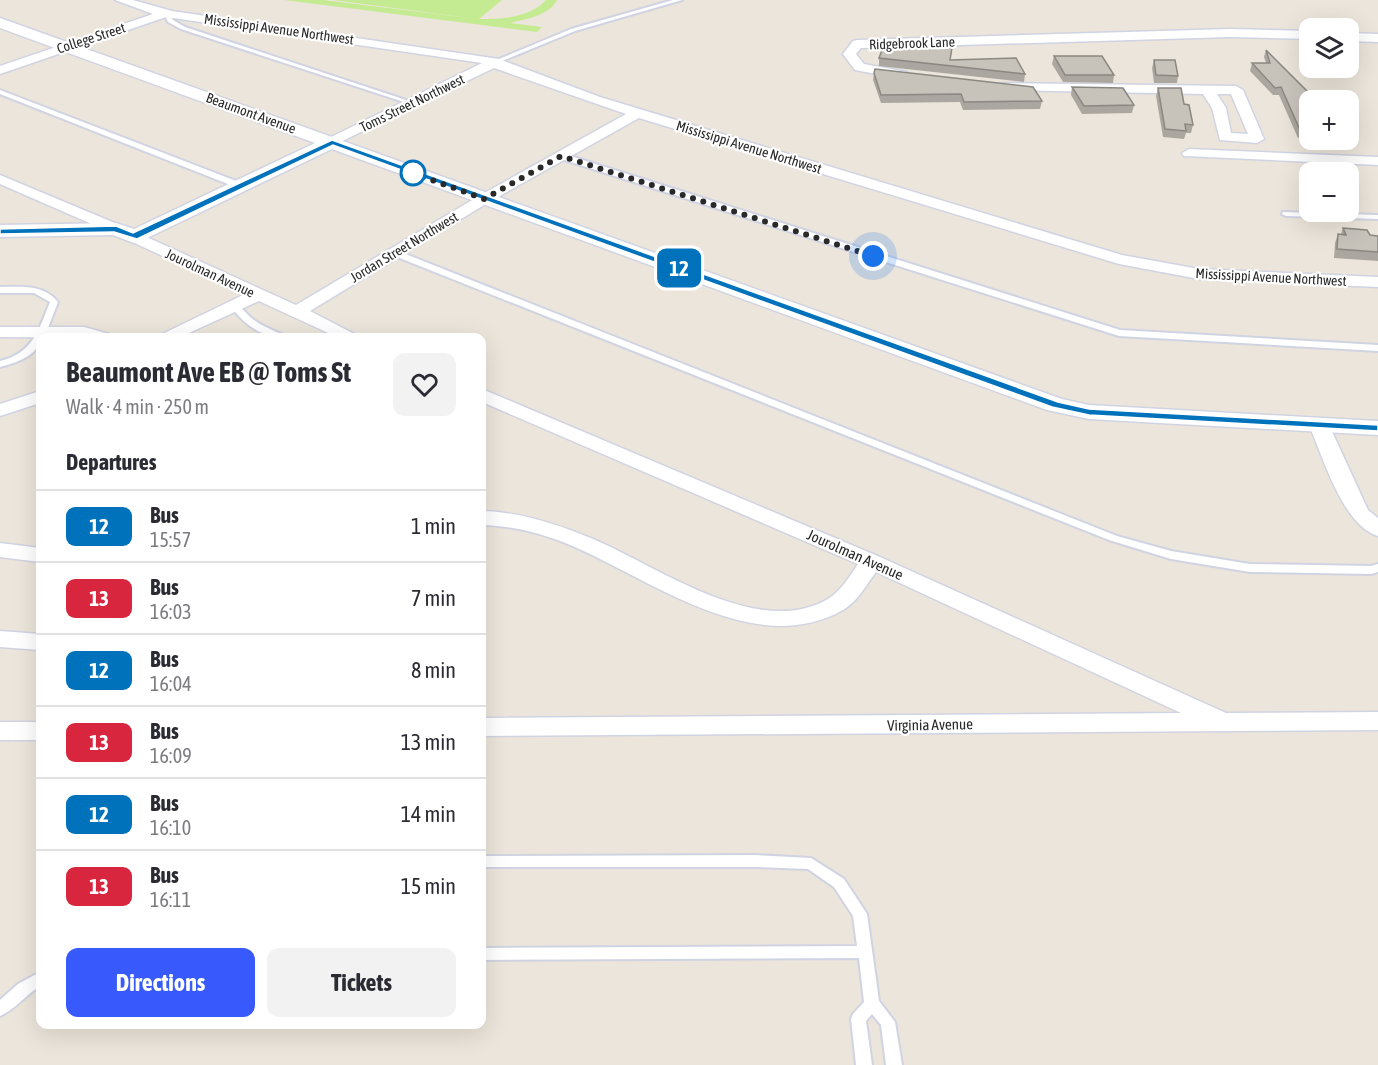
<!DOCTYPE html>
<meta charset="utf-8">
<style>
body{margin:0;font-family:"Asap Condensed",sans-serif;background:#f2f2f3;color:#2b2b33;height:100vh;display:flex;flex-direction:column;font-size:22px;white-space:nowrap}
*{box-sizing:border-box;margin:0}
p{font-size:20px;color:#7c7c81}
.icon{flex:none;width:33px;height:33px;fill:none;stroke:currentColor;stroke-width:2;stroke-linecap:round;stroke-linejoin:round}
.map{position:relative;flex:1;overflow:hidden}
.details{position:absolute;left:36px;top:333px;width:450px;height:696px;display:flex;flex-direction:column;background:#fff;border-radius:12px;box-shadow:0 6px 24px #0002}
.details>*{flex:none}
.badge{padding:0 12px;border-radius:9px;font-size:21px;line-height:39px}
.buttons{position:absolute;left:1299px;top:18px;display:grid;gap:12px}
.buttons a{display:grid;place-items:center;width:60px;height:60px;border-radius:12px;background:#fff;box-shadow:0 6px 24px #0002;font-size:30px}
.you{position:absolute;width:30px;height:30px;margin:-15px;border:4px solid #fff;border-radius:50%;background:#1a73e8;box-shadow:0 0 0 9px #1a73e833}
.map>.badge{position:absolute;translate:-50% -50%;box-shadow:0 0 0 3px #fff}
h2{padding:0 30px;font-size:22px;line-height:54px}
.round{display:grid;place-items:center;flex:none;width:63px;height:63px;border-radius:12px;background:#f2f2f3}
.summary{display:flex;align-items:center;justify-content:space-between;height:102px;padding:0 30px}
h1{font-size:28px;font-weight:700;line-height:45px}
.button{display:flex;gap:12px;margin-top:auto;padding:12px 30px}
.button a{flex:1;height:69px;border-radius:12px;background:#385afc;color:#fff;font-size:24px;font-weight:700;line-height:69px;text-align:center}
.button a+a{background:#f2f2f3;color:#2b2b33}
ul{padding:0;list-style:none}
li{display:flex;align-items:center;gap:18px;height:72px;padding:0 30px;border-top:2px solid #e1e1e2}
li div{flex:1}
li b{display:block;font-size:22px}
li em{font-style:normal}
li .badge{min-width:66px;font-weight:700;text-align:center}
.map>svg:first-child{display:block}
.pitch{fill:#c4eb92}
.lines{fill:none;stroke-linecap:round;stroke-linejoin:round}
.service-casing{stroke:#d0d3e2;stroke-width:4}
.minor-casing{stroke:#d0d3e2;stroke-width:3}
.tertiary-casing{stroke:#d0d3e2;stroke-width:3}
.service{fill:#fff;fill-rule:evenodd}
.minor{fill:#fff;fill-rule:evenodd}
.tertiary{fill:#fff;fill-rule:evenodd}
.wall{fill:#aba7a0}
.building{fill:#c7c2ba;stroke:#8b8882;stroke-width:1.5}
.line{fill:#0072bc;stroke:#fff;stroke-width:1.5}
.walk{stroke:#292929;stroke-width:6;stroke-dasharray:0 10.8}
.stop-dot{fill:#fff;stroke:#0072bc;stroke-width:3}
.labels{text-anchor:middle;stroke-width:4.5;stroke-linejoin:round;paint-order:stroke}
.far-street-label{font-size:14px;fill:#292929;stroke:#fff}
.street-label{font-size:15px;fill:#292929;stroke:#fff}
</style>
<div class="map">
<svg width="1378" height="1065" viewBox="0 0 1378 1065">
<rect width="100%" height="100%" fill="#ece5db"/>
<!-- pitch -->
<path class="pitch" d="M284,0H323L477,19L333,0H502L479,19C502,19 529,18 546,0H557C549,16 525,19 510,23L542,27L537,32Z"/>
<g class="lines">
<!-- service casing -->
<g class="service-casing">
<path id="service" d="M673,0H682L575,31L497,63L492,62L571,29Z
M167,12L169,13L173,20L185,27L415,103L410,104L181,29L168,22L164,14Z
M0,90L244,184L245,186L238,188L0,94Z
M558,154H564L1120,330L1378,345V351L1119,336L558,158Z
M1283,212L1378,215V219L1286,216L1282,214Z
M392,251H398L1117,536L1171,551L1250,564L1371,566L1378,564V572L1371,574L1250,572L1171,559L1109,540L392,255Z
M0,287C22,287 43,284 58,302L46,333L43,338H40C39,356 15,363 0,367V361C32,354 39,330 50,302L34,293H0Z
M234,302C242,307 248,317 257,322C267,329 279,332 289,338C263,338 247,327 231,307V303Z
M755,855L811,858L844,879L867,914L879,1001L895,1022L902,1065H886L881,1025L872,1014L866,1021L872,1065H856L851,1019L853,1014L864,1002L859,958L482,960V948L857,946L853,916L834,887L808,869L755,867H482V856Z
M40,972V986C27,994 13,1011 0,1016V1000L18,984Z"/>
</g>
<!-- minor casing -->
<g class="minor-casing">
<path id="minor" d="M115,0H133L172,11L499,59L600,97L1122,255L1199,269L1378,277V287L1199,279L1119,264L639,118L489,202L310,311L362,338H339L259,301L178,338H154L245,294L128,240L126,237L128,234H140L296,305L479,196L626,114L494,68L332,146L325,142L327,139L482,63L166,17L0,74V66L153,14Z
M1230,29L1310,31V39L1230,37L861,48L856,54L864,64L907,72L908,75L902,79L855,70L843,54L853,41L857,40Z
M1348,33L1378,34V42L1348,41Z
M1005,83L1236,86L1243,90L1264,139L1257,143L1220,140L1212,108L1203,94L1000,90V84ZM1217,94H1231L1248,134L1231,133L1226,108Z
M1189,149L1378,157V165L1184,156L1182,153Z
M0,175L122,226L124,229L116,234L110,232L0,184Z
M0,327H84L109,334L111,338L0,337Z
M482,389L880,557L1226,713L1378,712V730L482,736V718L1181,713L876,572C866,585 857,602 843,610C754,660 651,579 570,545C541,533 513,526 482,525V511C520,512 557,524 593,539C657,566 758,640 828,599C841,591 850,576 858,564L482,402Z
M40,391V403L0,416V404Z
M1319,419L1329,425L1368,510L1378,518V536C1343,526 1323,457 1309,425Z
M0,543L40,548V562L0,557Z
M0,631L40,634V650L0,647Z
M0,722H40V740H0Z"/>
</g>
<!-- tertiary casing -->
<g class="tertiary-casing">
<path id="tertiary" d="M0,18L1062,399L1089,405L1378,421V435L1089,419L1047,410L332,149L141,241L134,243L113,235L0,237V225L116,223L134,229L315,143L0,28Z"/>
</g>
<!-- service -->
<use href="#service" class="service"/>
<!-- minor -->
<use href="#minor" class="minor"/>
<!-- tertiary -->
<use href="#tertiary" class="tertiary"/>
</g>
<!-- wall -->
<path class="wall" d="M952,48L950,60L1025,74L1024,82L879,66V58Z
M1266,50L1310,100V140H1332L1330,146L1306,144L1303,138H1298L1279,95H1273L1250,71L1252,63H1266L1264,57Z
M1054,56L1114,75L1113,83L1063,82L1052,64Z
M1154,60L1178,76L1177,83H1154L1152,68Z
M874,73L1042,101L1040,109L963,110L960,102L881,103L873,80Z
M1072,87L1134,105L1132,113L1082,114L1071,95Z
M1158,88L1184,104L1193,125L1191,133H1186L1184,139L1163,137L1156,96Z
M1343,228L1370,235L1378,236V261L1334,258L1335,243L1338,234H1341Z"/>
<!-- building -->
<path class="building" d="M885,42L952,48L950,60L1016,58L1025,74L879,58Z
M1266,50L1313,97L1314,100H1310V136H1308L1306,131L1300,130L1281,87L1275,88L1252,63H1270Z
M1054,56H1102L1114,75H1065Z
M1154,60H1175L1178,76L1156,75Z
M875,69L1033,87L1042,101L964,102L961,94L881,95L874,73Z
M1072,87L1123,88L1134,105L1084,106Z
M1158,88H1181L1184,104L1189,105L1193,125L1185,124L1186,131L1165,129Z
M1343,228L1367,230L1370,235L1378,236V252L1337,249L1338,234L1346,235Z"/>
<!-- line -->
<path class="line" d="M332,140L1058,402L1089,409L1378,425V431L1089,415L1052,407L333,145L137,239L114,232L0,234V229L116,226L133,233Z"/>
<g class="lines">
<!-- walk -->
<path class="walk" d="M413,173L484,199L561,156L873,256"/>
</g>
<!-- markers -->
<circle class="stop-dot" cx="413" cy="173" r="12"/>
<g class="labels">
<!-- far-street labels -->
<g class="far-street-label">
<text transform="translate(279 29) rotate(8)" y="5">Mississippi Avenue Northwest</text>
<text transform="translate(91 38) rotate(-18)" y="5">College Street</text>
<text transform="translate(912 43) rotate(-2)" y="5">Ridgebrook Lane</text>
<text transform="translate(412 103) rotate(-26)" y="5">Toms Street Northwest</text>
<text transform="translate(251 113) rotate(20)" y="5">Beaumont Avenue</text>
<text transform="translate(749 147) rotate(17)" y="5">Mississippi Avenue Northwest</text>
<text transform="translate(404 247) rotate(-31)" y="5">Jordan Street Northwest</text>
<text transform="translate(210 273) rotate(25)" y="5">Jourolman Avenue</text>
<text transform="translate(1271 277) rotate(3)" y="5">Mississippi Avenue Northwest</text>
</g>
<!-- street labels -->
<g class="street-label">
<text transform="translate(855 555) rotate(24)" y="5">Jourolman Avenue</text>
<text transform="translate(930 725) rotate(-1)" y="5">Virginia Avenue</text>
</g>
</g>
</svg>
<div class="buttons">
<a><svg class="icon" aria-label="layers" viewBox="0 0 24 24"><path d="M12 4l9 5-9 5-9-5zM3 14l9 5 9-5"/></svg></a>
<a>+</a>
<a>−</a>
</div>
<div class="you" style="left:873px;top:256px"></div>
<b class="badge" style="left:679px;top:268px;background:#0072bc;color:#fff">12</b>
<section class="details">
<div class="summary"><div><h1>Beaumont Ave EB @ Toms St</h1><p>Walk · 4 min · 250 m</p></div><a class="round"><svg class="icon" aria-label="heart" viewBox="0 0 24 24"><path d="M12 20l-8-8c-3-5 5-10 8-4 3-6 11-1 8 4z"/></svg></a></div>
<h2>Departures</h2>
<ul>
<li><span class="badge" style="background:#0072bc;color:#fff">12</span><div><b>Bus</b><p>15:57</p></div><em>1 min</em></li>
<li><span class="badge" style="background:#d7263d;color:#fff">13</span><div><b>Bus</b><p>16:03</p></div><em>7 min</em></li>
<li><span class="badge" style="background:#0072bc;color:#fff">12</span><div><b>Bus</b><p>16:04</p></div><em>8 min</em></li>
<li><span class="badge" style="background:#d7263d;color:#fff">13</span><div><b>Bus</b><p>16:09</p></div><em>13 min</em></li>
<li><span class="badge" style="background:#0072bc;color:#fff">12</span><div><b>Bus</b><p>16:10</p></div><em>14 min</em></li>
<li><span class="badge" style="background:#d7263d;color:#fff">13</span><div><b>Bus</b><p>16:11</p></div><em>15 min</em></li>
</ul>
<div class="button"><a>Directions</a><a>Tickets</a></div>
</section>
</div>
